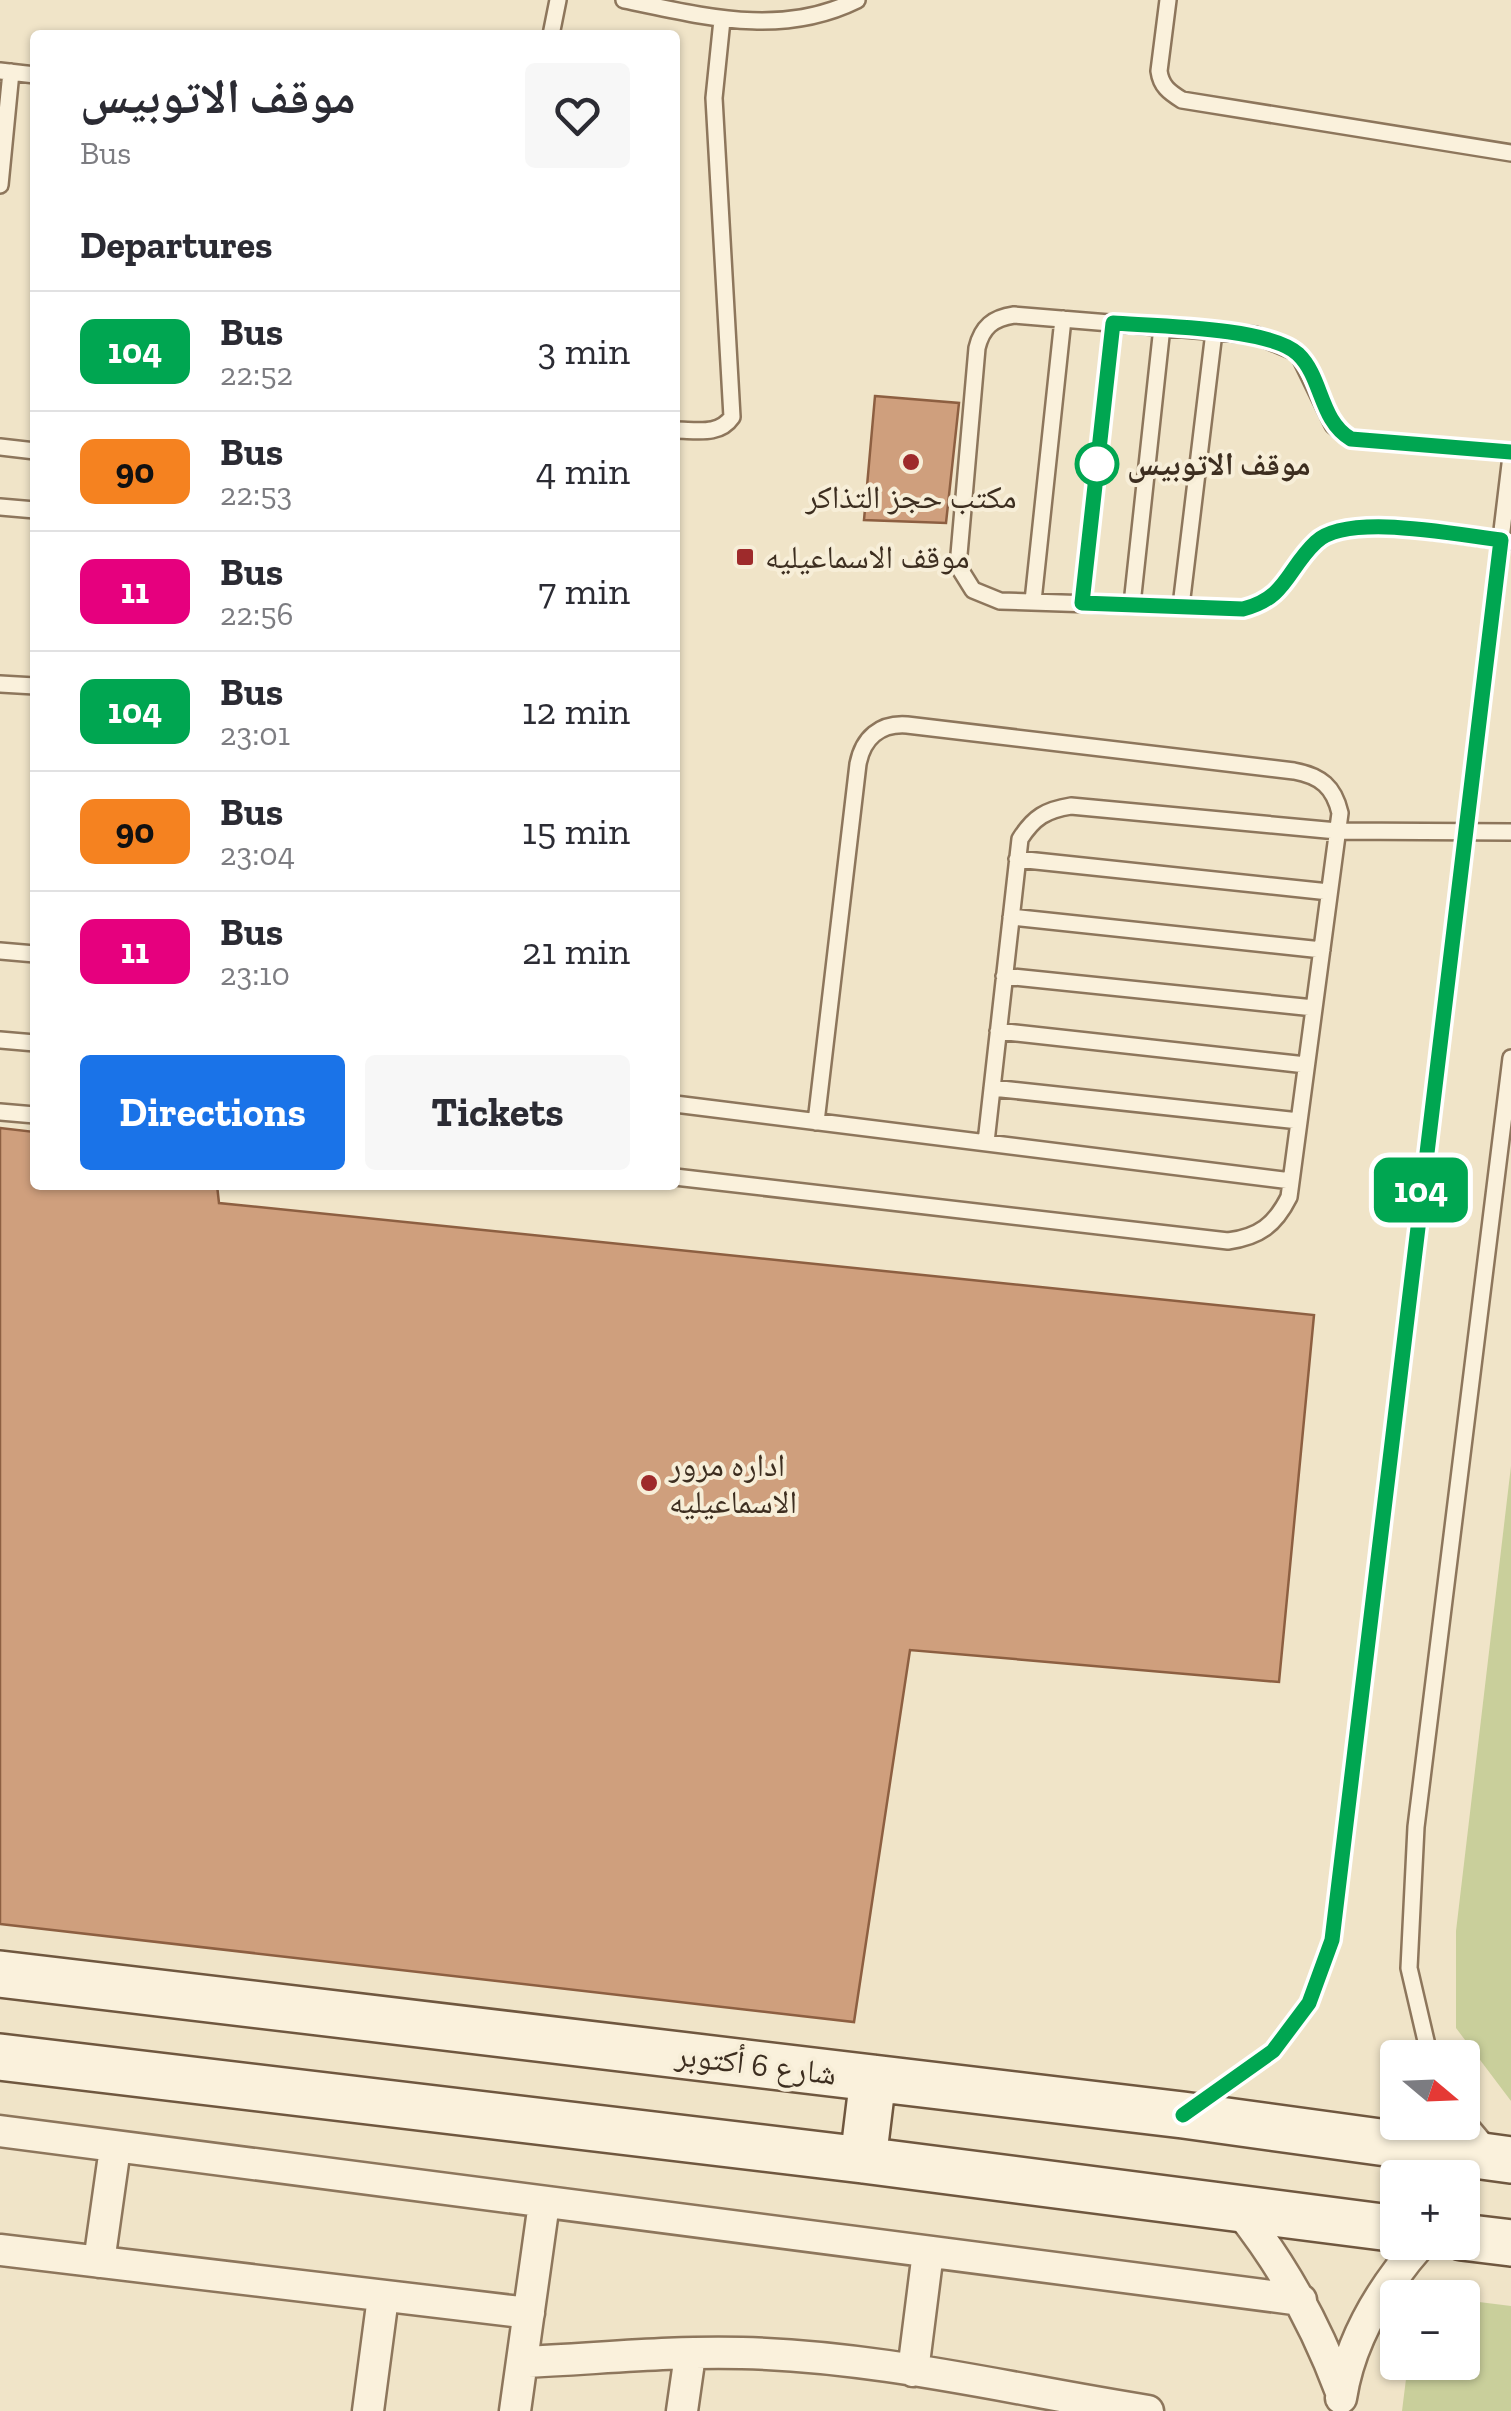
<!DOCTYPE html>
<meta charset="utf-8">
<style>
body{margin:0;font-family:"Zilla Slab","Noto Naskh Arabic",serif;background:#f7f7f7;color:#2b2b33;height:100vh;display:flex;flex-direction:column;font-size:38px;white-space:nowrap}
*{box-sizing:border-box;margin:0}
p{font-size:32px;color:#7c7c81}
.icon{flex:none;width:55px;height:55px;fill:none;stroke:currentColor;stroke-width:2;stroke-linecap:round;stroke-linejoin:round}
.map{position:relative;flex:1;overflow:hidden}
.details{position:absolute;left:30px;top:30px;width:650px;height:1160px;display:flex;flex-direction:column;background:#fff;border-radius:10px;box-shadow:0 2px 8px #0004}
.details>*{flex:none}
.badge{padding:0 20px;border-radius:15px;font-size:35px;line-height:65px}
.needle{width:65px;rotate:109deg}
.tools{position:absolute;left:1380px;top:2040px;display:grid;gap:20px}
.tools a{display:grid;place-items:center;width:100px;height:100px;border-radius:10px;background:#fff;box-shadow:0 2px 8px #0004;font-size:50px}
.map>.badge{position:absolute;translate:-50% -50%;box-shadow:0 0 0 5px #fff}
h2{padding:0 50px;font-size:38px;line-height:90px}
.round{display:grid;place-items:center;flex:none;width:105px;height:105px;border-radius:10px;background:#f7f7f7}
.head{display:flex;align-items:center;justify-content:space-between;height:170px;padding:0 50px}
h1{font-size:48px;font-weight:700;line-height:75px}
.action{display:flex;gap:20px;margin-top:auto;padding:20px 50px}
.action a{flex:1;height:115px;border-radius:10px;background:#1a73e8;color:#fff;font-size:40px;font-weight:700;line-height:115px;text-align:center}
.action a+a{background:#f7f7f7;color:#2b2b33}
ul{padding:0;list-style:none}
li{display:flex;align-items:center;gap:30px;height:120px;padding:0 50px;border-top:2px solid #e1e1e2}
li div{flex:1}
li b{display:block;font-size:38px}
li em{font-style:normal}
li .badge{min-width:110px;font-weight:700;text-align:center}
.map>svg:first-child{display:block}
.green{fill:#c9cf9b}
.building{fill:#cf9f7d;stroke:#8d5f41;stroke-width:2.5}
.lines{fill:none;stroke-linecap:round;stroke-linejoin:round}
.lane-casing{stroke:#8d765c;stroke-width:20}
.street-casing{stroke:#8d765c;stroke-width:35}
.secondary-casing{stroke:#6f573f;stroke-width:50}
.lane{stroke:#faf1dc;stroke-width:15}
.street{stroke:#faf1dc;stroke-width:30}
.secondary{stroke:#faf1dc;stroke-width:45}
.line-casing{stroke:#fff;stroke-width:22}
.line{stroke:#00a651;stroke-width:15}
.poi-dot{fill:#9e2a2b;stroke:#f7eed8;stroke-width:4}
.stop-dot{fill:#fff;stroke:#00a651;stroke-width:5}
.labels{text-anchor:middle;stroke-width:8;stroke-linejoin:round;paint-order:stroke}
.stop-label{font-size:32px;font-weight:bold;fill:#3d2e20;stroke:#f7eed8;text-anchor:start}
.poi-label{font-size:32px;fill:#3d2e20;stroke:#f7eed8;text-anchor:start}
.street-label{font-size:32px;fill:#3d2e20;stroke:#f7eed8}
</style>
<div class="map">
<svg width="1511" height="2411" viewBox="0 0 1511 2411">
<rect width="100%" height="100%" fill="#f0e4c8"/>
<!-- green -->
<path class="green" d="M1511,1466V2101L1456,2028V1931Z
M1463,2300L1511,2306V2411H1402L1408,2363L1462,2362Z"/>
<!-- building -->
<path class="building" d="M875,396L959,403L946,523L864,520Z
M0,1128L35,1132V1185H217L219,1203L1314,1315L1279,1682L910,1650L854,2022L0,1924Z"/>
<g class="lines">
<!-- lane casing -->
<g class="lane-casing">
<path id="lane" d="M624,0C703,16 780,38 857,0
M1168,0L1159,71C1161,86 1169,92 1182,100L1511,153
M551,35L558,0
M0,71L35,75
M0,185L11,72
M675,430C696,430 719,436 732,417L714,98L722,20
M0,447L35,451
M0,507L35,510
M1508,541C1463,537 1349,511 1316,542C1286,570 1287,598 1243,609L1000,601L973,590L958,566L977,348C982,327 993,318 1014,315L1255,335L1298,353L1333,425L1351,439L1511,452
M1033,601L1063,319
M1082,603L1113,323
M1132,604L1162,327
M1181,606L1214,332
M0,684L35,686
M1017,859L1329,892
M1011,917L1322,950
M0,951L35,954
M1004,976L1314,1008
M998,1031L1306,1065
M0,1040L35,1043
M992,1088L1299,1121
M675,1104L1291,1181
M0,1112L35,1115
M986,1142L1020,839C1034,817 1046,810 1071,806L1337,831L1511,832
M675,1177L1228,1241C1259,1237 1275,1225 1289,1197L1340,813C1334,787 1321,776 1294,771L907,725C880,723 863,738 858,764L816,1122
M1430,2058L1409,1968L1416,1827L1511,1058
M1196,2106L1273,2051L1309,2003L1332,1940L1511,456
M1462,2115L1489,2147"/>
</g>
<!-- street casing -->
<g class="street-casing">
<path id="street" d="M0,2131L1301,2300
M1239,2210C1284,2266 1316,2325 1341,2392
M0,2250L529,2313
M99,2262L115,2148
M522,2362C595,2359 669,2351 742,2353C878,2356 1014,2390 1148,2411
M913,2371L928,2252
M1341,2398C1350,2339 1383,2286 1422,2242
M368,2411L383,2297
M515,2411L544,2203
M682,2411L690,2355"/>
</g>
<!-- secondary casing -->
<g class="secondary-casing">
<path id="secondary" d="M0,1974L1183,2115L1511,2160
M0,2057L863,2160L1398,2229
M863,2160L873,2078
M1462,2237L1511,2243"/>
</g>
<!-- lane -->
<use href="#lane" class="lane"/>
<!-- street -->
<use href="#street" class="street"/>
<!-- secondary -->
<use href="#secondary" class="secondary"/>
</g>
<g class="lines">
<!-- line casing -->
<g class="line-casing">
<path id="line" d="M1183,2115L1273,2051L1309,2003L1332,1940L1501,540C1458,535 1348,512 1316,542C1287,569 1287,598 1243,609L1082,603L1113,323C1153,326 1270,327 1298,354C1323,378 1319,420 1351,439L1511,452"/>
</g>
<!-- line -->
<use href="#line" class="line"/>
</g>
<!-- markers -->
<g class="poi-dot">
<circle cx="911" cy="462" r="10"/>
<rect x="735" y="547" width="20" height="20" rx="5"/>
<circle cx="649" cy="1483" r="10"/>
</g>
<circle class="stop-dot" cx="1097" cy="464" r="20"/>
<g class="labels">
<!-- stop labels -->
<g class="stop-label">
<text x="1127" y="475">موقف الاتوبيس</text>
</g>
<!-- poi labels -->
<g class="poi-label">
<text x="911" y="508" text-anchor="middle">مكتب حجز التذاكر</text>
<text x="765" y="568">موقف الاسماعيليه</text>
<text x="669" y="1476">اداره مرور<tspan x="669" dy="37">الاسماعيليه</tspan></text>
</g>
<!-- street labels -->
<g class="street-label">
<text transform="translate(756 2064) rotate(7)" y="11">شارع 6 أكتوبر</text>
</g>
</g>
</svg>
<div class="tools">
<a><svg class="needle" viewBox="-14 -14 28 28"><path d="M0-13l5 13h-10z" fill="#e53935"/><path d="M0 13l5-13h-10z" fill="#7c7c81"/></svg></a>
<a>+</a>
<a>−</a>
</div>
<b class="badge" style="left:1421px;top:1190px;background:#00a651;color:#fff">104</b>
<section class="details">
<div class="head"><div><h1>موقف الاتوبيس</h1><p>Bus</p></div><a class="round"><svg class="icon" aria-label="heart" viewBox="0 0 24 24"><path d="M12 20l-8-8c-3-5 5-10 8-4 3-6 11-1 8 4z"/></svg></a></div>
<h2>Departures</h2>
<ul>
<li><span class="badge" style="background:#00a651;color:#fff">104</span><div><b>Bus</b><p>22:52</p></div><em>3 min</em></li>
<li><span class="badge" style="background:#f58220;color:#111">90</span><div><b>Bus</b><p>22:53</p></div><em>4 min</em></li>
<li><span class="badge" style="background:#e6007e;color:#fff">11</span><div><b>Bus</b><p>22:56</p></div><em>7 min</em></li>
<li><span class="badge" style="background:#00a651;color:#fff">104</span><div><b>Bus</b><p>23:01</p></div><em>12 min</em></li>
<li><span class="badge" style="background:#f58220;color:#111">90</span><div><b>Bus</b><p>23:04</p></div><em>15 min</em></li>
<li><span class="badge" style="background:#e6007e;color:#fff">11</span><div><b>Bus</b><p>23:10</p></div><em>21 min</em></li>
</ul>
<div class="action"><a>Directions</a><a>Tickets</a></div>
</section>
</div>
